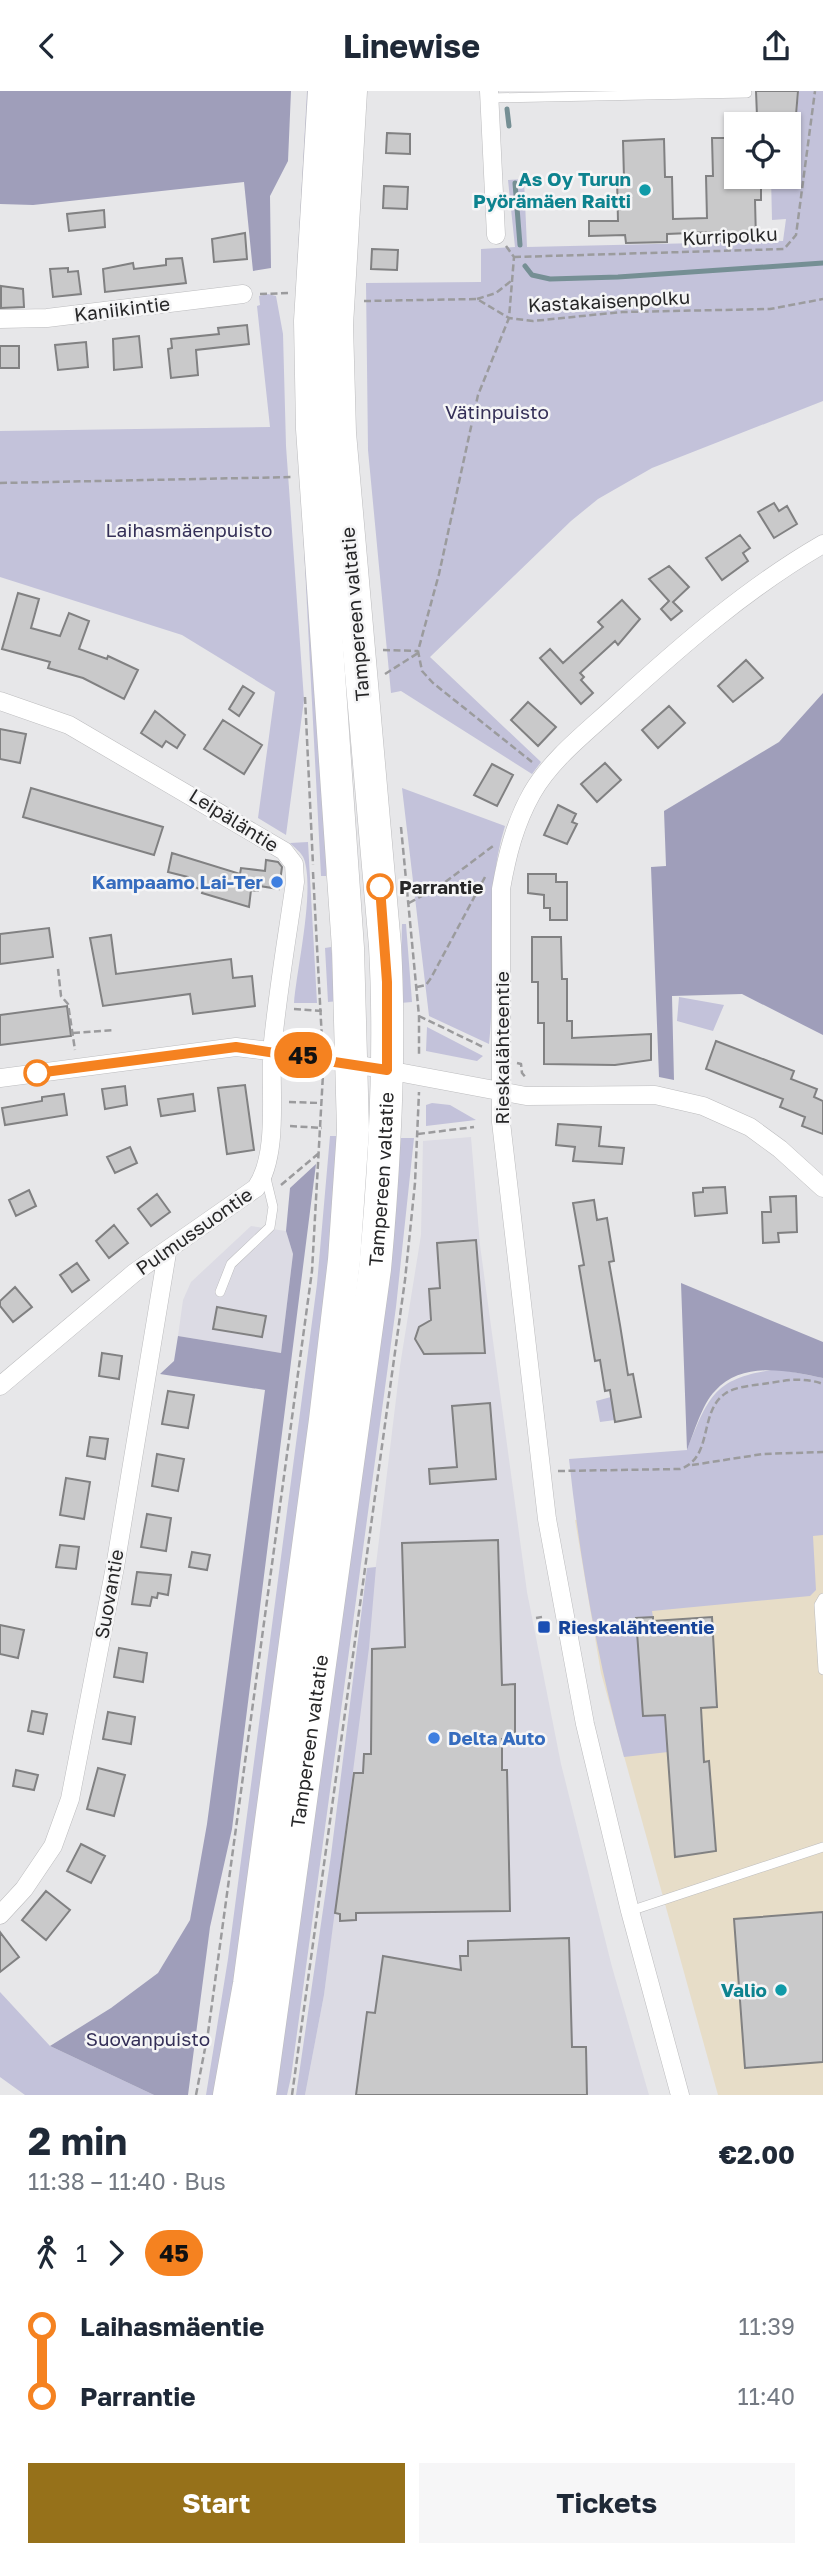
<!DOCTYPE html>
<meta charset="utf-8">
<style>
body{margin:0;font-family:"Golos Text",sans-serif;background:#f6f6f7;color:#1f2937;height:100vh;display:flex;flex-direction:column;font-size:26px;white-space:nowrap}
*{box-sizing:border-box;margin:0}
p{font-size:23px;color:#747a83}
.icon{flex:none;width:38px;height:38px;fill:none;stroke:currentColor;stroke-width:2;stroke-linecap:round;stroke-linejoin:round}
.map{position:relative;height:2004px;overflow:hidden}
.drawer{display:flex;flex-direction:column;background:#fff;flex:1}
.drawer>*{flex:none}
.badge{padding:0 14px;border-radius:23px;font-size:24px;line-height:46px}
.tools{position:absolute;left:724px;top:21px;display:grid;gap:14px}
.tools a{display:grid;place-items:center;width:77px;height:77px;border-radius:0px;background:#fff;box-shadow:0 2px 5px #0004;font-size:35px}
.map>.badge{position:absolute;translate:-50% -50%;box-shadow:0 0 0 4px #fff}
.legs{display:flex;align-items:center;gap:10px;height:77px;padding:0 28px;font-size:23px}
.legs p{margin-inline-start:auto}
.head{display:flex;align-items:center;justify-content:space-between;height:119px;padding:0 28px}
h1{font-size:38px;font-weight:700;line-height:52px}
.primary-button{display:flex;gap:14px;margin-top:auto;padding:14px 28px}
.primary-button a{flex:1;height:80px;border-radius:0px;background:#96711a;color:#fff;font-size:28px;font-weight:700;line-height:80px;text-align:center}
.primary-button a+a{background:#f6f6f7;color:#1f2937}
ul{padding:0 28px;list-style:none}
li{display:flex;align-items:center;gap:24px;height:70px;font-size:26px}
li i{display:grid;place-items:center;width:10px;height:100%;margin:0 9px;background:currentColor}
li i::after{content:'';width:18px;height:18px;margin:-9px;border:5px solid;border-radius:50%;background:#fff}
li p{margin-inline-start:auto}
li:first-child i{background:linear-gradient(#0000 50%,currentColor 0)}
li:last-child i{background:linear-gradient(currentColor 50%,#0000 0)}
header{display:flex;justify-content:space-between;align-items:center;height:91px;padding:0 28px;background:#fff;font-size:32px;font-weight:700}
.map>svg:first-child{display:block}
.built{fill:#dcdbe4}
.industrial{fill:#e7ddc8}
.green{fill:#c3c2da}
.forest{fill:#9f9eba}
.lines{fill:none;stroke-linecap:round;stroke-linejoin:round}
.stream{stroke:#758f94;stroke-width:5}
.building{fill:#c9c9ca;stroke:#818182;stroke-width:2}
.lane-casing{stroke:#bcbcbe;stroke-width:10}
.street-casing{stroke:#bcbcbe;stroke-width:19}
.highway-casing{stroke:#bcbcbe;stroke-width:33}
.path{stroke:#9b9b9d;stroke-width:2.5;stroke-dasharray:7 3.5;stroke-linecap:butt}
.lane{stroke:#fff;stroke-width:9}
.street{stroke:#fff;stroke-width:18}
.highway{stroke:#fff;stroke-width:32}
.line-1-casing{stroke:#fff;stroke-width:16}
.line-1{stroke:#f58220;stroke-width:10}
.culture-dot{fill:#0f9aa8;stroke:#f5f5f6;stroke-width:2.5}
.shop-dot{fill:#3f7fe0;stroke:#f5f5f6;stroke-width:2.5}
.stop-1-dot{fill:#fff;stroke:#f58220;stroke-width:3.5}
.transit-dot{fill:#1a4fb4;stroke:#f5f5f6;stroke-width:2.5}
.labels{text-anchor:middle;stroke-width:5;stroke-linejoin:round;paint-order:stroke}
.culture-label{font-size:19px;font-weight:bold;fill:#0d838f;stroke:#f5f5f6;text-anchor:end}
.street-label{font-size:19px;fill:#272728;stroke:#f5f5f6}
.park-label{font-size:19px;fill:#342f57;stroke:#f5f5f6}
.shop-label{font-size:19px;font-weight:bold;fill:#366cbe;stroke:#f5f5f6;text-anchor:end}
.stop-label{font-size:19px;font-weight:bold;fill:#272728;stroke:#f5f5f6;text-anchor:start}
.transit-label{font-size:19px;font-weight:bold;fill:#164399;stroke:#f5f5f6;text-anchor:start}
</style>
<header><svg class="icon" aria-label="back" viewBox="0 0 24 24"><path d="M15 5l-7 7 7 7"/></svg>Linewise<svg class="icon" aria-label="share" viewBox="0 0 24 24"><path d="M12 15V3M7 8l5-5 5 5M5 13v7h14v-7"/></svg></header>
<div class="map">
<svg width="823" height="2004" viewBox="0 0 823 2004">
<rect width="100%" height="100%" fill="#e7e7e9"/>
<!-- built -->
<path class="built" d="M471,1046L480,1154L527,1501L561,1673L612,1876L649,2004H305L324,1904L400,1275L421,1144L423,1050Z
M251,1135L286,1140L293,1163L281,1262L178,1245L183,1209L191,1191Z"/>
<!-- industrial -->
<path class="industrial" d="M823,1410V2004H718L601,1582L575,1429Z"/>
<!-- green -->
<path class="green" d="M307,0H313L329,711L326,785H321L295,284L297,178Z
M799,0H823V310L652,377L598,408L571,430L430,566L541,671L532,683L401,600L391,602L368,359L366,192L481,191V158L515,156L508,89L524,88L527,156L783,150L786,128L772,129L771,86H789V44L795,43Z
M268,203L276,205L283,243L286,355L304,609L286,744L258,727L275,601L182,544L0,486V340L270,336L257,215L260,214L259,205Z
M402,697L505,735C483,805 497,881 489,953L429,925Z
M308,751L317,912H294C297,876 315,800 304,768C302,762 295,757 290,752Z
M402,833H406L412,911L400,912Z
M331,856L339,910L328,911L325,857Z
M679,906L724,914L713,940L677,930Z
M427,936L483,965L477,970L426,960Z
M432,1012L450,1014L476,1029L426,1035V1014Z
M330,1045H341L331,1195L219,2004H206L228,1868L317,1193Z
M400,1047H414L396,1216L291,1986L287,2004H273Z
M778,1278L823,1287V1444L813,1445L816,1499L810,1505L652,1520L653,1526L636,1527L643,1625L659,1624L665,1620L668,1661L624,1666C597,1567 580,1470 569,1368L687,1359C710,1302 715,1287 778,1278Z
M611,1306L615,1329L600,1331L596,1310Z
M376,1476L369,1557L324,1904L305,2004H296L331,1764L367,1477Z
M0,1901L50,1955L154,2004H25L0,1986Z"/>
<!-- forest -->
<path class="forest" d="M0,0H291L288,70L270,105L271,177L253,180L244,91L33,114L0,113Z
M823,602V944L742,903L672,905L674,989L659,986L651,776L666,775L664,720L779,651Z
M316,1073L232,1738L210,1836L188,2004H154L50,1955L111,1917L158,1882L190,1829L207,1733L265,1299L160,1283L174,1270L178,1245L281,1262L293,1163L286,1140L290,1097Z
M681,1192L823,1251V1287C788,1280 743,1269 715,1300C702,1313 694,1342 687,1359Z"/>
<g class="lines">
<!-- stream -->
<path class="stream" d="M507,18L509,35
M515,92L520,154
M525,175L532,184L550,188L618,186L823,172"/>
</g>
<!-- building -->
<path class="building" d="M756,0H798L796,24L757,25Z
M387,42L410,43V63L386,62Z
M712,47H737V86H761V109H755L756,149L715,150L714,141L667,143V151L626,152L625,144L589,145V130H618L617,87H624L623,50L664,48L665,86H672L673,128L707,127L706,85H713Z
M384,95L408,96L407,118L383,117Z
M104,119L105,136L69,140L67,123Z
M245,142L247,168L214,171L212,148Z
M372,158L398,159L397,179L371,178Z
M182,167L186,192L105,201L103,178L133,172L134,178L166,174V168Z
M68,177V181L78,180L81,203L53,206L50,178Z
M1,195L23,198L24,216L1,217Z
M247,234L249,253L196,259L198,284L171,287L168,258L172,257L171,248L219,243L218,237Z
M139,245L142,276L114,279L113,248Z
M86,251L88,276L58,279L55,254Z
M0,255H19V277H0Z
M774,412L779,420L787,415L797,433L774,447L758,421Z
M740,444L750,457L743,462L748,470L722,489L706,467Z
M669,475L689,496L673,511L682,520L671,529L661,518L669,510L649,488Z
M18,502L39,508L31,537L60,545L69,522L89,530L79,558L107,568L108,565L138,579L124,608L83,587L48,577L50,571L2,558Z
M622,509L640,528L618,554L615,550L580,582L584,586L581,589L593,602L581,613L540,567L550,558L563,572L603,536L598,531Z
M746,569L763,587L733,611L718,595Z
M243,595L254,602L239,625L229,618Z
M528,611L556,636L538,655L511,629Z
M669,615L685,632L658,657L642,639Z
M155,620L185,644L177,657L166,650L162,656L141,642Z
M223,629L262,654L244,683L204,658Z
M0,638L26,643L20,672L0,668Z
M605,672L621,689L597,711L581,693Z
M492,673L513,684L497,715L474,704Z
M31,697L163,736L154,764L23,726Z
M558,714L576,723L572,731L577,733L567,753L544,744Z
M172,762L240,783L241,777L265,780L266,769L278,771L282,776L279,798L259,795L258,800L251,799L249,816L202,802L203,799L186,793L188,786L168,781Z
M528,783H556V791H567V829H550V817H544V804L528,802Z
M49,837L53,866L0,873V843Z
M111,844L116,883L231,868L233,887L252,885L255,915L193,923L190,903L103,915L90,847Z
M532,846H561L562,888H567V930H572V947L651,943V969L615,974L544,973V932H538V891H532Z
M67,915L71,945L0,954V924Z
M716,950L794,980L791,988L817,998L814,1006L823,1010V1043L802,1035L805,1026L780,1016L783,1008L706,978Z
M245,994L254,1059L227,1063L218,997Z
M125,995L127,1014L105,1018L102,998Z
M64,1003L67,1024L5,1034L2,1017L42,1010V1006Z
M193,1003L195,1020L161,1025L158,1008Z
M558,1033L601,1036L599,1055L624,1057L622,1073L573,1070L575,1056L556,1054Z
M130,1056L137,1072L115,1082L107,1066Z
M725,1096L727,1122L695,1125L693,1102L703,1101V1097Z
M29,1099L36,1115L16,1125L9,1109Z
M157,1103L170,1121L151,1135L138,1118Z
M796,1105L797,1141L778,1142L779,1151L763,1152L762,1121H771L770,1106Z
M594,1109L597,1129L607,1127L614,1170L609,1171L620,1234L628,1284L633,1283L641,1326L615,1331L610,1299L605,1300L600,1269L595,1270L579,1175L584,1174L573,1112Z
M114,1134L128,1152L109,1167L96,1150Z
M476,1149L485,1262L424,1263L415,1248L419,1236L431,1229L429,1198L440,1197L437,1152Z
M77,1172L89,1189L72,1201L60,1184Z
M15,1196L32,1216L13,1231L0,1215V1210Z
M217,1216L266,1225L262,1246L213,1238Z
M102,1262L122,1265L119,1288L99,1285Z
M168,1300L194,1304L188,1337L162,1333Z
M490,1312L496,1388L430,1393L429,1378L457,1376L452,1315Z
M90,1346L108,1348L105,1368L87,1365Z
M157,1363L184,1368L178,1400L152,1395Z
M66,1387L90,1391L84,1428L60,1424Z
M147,1423L171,1427L166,1460L141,1456Z
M498,1449L502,1594L515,1593V1647L502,1648V1679H507L510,1820L356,1822V1829L340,1830V1823L335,1822L354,1682H363L364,1663H371L372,1558L405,1556L402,1452Z
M60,1454L79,1456L76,1478L56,1476Z
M192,1461L210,1464L207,1479L189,1476Z
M137,1481L171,1484L168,1504L158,1502L157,1507L152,1506L150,1515L132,1513Z
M653,1526V1530L712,1526L717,1616L701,1617L704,1671L709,1670L716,1760L675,1766L665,1624L643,1625L636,1527Z
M0,1534L24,1539L18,1567L0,1563Z
M119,1557L147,1562L143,1591L114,1586Z
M32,1620L47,1623L43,1643L28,1640Z
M108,1621L135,1626L131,1653L103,1648Z
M98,1677L125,1684L114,1725L87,1718Z
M16,1679L38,1684L34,1699L13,1695Z
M81,1753L105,1765L91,1792L67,1780Z
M46,1800L70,1819L46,1849L22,1829Z
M823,1821V1971L745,1977L734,1828Z
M0,1841L19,1866L0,1881Z
M569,1847L572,1956H586L587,2004H356L367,1921L375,1922L383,1865L461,1879L460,1865H468V1850Z"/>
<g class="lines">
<!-- lane casing -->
<g class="lane-casing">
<path id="lane" d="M489,7L747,2
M220,1201L231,1173L270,1136L273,1116L265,1083
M823,1507L819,1514L823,1579
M630,1820L823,1756"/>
</g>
<!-- street casing -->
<g class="street-casing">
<path id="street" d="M489,0L496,144
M0,228L47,227L243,203
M0,610L69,634L284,760L294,773L295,791C287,847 277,904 272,961C270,1001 279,1064 256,1097L134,1182L0,1295
M0,987L236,956L312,965L526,1005L655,1004L703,1015L750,1036L780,1058L823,1097
M0,1824L24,1798L53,1755L70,1708L115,1476L167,1162
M680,2004L630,1820L585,1633L547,1428L501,1031V798C507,764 515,732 532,702C552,667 588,640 617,613C682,554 747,497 823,453"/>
</g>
<!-- highway casing -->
<g class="highway-casing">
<g id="highway">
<path d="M229,2004L249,1893L325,1329L344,1169L353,1039L348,857L312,338L310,230L324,0"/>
<path id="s1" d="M260,2004L375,1178C385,1071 391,963 385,855L340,342L337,234L351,0"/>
</g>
</g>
<!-- path -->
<path class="path" d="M506,155L514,166L509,227L478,304L439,483L418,560L422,580L433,592L532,671
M514,166L784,158L796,144L815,0
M260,203L289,202
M477,208L496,202L511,190
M364,210L477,208L509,227L533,230L622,221L770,218L823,208
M0,392L293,386
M383,559L418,560
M385,583L418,562
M305,606L313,774
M401,736L419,925V966
M313,781L322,949
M409,812L440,795L493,755
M58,878L61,905L68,913L75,959
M417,896L426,894L431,887L485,786
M294,918L322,920
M419,925L485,957
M73,942L114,939
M517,972L521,973L522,982L527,988
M289,1011L321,1012
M290,1035L322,1037
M418,1043L474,1036
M281,1094L319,1062
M692,1374L763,1363L823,1361
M558,1380L680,1378C714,1367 698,1320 726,1302C737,1295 757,1294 769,1292C788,1289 804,1286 823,1293
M536,1527L542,1526
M196,2004L208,1942L312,1180L323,983
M292,2004L405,1189L415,1092L419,1001"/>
<!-- lane -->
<use href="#lane" class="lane"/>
<!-- street -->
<use href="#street" class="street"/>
<!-- highway -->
<use href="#highway" class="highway"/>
</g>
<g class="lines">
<!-- line-1 casing -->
<g class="line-1-casing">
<path id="line-1" d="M37,982L236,956L387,979V891L380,796"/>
</g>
<!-- line-1 -->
<use href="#line-1" class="line-1"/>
</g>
<!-- markers -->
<g class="culture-dot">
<circle cx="645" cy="99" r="7"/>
<circle cx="781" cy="1899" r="7"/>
</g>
<g class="shop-dot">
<circle cx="277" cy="791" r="7"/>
<circle cx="434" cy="1647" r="7"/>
</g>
<g class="stop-1-dot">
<circle cx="380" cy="796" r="12"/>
<circle cx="37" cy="982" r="12"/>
</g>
<rect class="transit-dot" x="537" y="1529" width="14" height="14" rx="3.5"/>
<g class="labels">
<!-- culture labels -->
<g class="culture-label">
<text x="631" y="95">As Oy Turun<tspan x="631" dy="22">Pyörämäen Raitti</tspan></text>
<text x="767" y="1906">Valio</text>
</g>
<!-- street labels -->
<g class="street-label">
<text transform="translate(730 145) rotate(-3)" y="7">Kurripolku</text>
<text transform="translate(609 210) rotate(-3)" y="7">Kastakaisenpolku</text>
<text transform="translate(122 218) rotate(-7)" y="7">Kaniikintie</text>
<text transform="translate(355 523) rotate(-95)" y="7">Tampereen valtatie</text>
<text transform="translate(234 729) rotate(32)" y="7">Leipäläntie</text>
<text transform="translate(502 957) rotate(-90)" y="7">Rieskalähteentie</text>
<text dy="7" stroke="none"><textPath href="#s1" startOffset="924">Tampereen valtatie</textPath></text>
<text transform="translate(194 1140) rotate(-35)" y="7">Pulmussuontie</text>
<text transform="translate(109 1503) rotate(-80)" y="7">Suovantie</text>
<text dy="7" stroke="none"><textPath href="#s1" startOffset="357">Tampereen valtatie</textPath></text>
</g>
<!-- park labels -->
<g class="park-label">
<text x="497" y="328">Vätinpuisto</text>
<text x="189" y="446">Laihasmäenpuisto</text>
<text x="148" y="1955">Suovanpuisto</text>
</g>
<!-- shop labels -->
<g class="shop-label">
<text x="263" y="798">Kampaamo Lai-Ter</text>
<text x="448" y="1654" text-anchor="start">Delta Auto</text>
</g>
<!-- stop labels -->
<g class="stop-label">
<text x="399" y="803">Parrantie</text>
</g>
<!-- transit labels -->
<g class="transit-label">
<text x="558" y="1543">Rieskalähteentie</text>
</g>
</g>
</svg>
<div class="tools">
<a><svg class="icon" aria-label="locate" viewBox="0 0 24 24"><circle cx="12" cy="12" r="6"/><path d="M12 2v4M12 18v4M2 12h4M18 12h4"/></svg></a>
</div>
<b class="badge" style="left:303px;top:964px;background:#f58220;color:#111">45</b>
</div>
<section class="drawer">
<div class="head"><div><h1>2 min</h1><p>11:38 – 11:40 · Bus</p></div><b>€2.00</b></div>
<div class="legs"><svg class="icon" aria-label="walk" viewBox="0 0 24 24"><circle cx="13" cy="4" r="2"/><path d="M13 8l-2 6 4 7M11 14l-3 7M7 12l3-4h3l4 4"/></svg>1<svg class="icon" aria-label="forward" viewBox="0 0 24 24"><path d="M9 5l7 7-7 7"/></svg><b class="badge" style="background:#f58220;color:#111">45</b></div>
<ul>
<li><i style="color:#f58220"></i><b>Laihasmäentie</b><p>11:39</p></li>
<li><i style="color:#f58220"></i><b>Parrantie</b><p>11:40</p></li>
</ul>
<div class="primary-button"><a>Start</a><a>Tickets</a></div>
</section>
